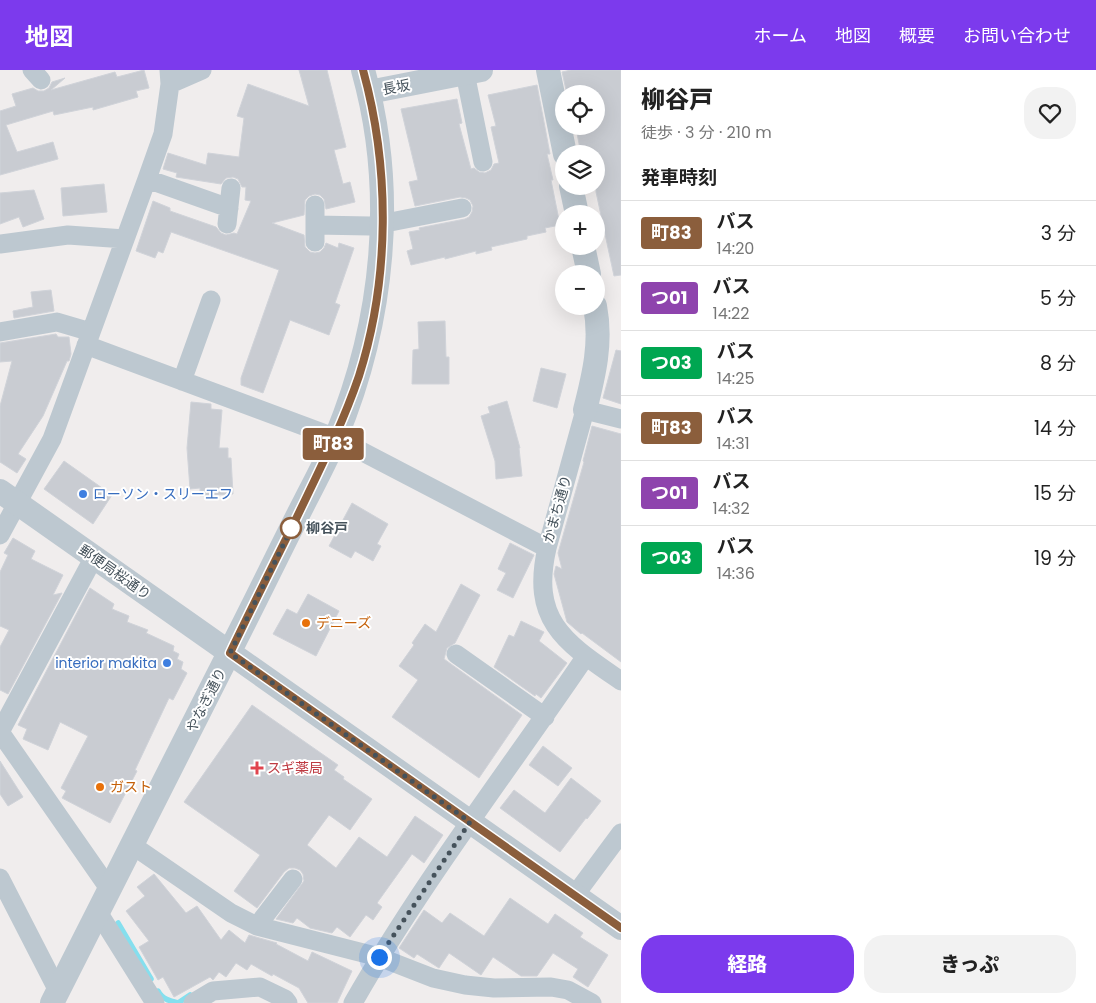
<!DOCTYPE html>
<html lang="ja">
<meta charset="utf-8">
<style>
body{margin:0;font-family:Poppins,"Noto Sans JP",sans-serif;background:#f2f2f2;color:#222;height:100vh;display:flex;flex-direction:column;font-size:19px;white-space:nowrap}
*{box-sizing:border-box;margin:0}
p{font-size:16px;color:#767676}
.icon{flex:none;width:28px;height:28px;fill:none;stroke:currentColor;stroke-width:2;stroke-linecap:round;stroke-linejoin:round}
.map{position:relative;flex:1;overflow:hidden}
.panel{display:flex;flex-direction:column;background:#fff;width:475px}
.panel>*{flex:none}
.badge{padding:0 10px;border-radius:4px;font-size:18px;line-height:32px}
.tools{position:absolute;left:555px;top:15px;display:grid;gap:10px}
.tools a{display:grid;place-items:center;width:50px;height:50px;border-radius:50%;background:#fff;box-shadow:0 5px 20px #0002;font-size:25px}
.you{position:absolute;width:25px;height:25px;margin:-12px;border:4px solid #fff;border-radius:50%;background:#1a73e8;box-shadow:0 0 0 8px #1a73e833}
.map>.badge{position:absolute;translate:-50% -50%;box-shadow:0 0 0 2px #fff}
h2{padding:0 20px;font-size:19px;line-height:45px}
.round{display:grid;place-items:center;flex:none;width:52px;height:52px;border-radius:20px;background:#f2f2f2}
.summary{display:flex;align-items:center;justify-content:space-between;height:85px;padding:0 20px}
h1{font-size:24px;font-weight:800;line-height:38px}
.button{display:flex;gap:10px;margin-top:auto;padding:10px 20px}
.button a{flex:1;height:58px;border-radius:20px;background:#7c3aed;color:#fff;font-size:20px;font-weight:800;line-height:58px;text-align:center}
.button a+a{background:#f2f2f2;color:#222}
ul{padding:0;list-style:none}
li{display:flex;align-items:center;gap:15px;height:65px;padding:0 20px;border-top:1px solid #e0e0e0}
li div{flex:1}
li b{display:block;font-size:19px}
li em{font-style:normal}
li .badge{min-width:55px;font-weight:700;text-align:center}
header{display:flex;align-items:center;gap:30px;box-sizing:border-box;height:70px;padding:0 25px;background:#7c3aed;color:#fff}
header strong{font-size:24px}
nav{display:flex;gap:28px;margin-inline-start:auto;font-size:18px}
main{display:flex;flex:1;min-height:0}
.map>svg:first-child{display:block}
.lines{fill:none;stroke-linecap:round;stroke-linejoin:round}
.stream{stroke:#85dfee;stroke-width:5.5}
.building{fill:#c9ccd2;stroke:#d0d3d9}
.minor{stroke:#bdc8d0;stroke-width:19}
.tertiary{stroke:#bdc8d0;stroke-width:24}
.line-casing{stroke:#fff;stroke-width:11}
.line{stroke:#8b5e3c;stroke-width:8}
.walk{stroke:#45525b;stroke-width:5;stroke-dasharray:0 9}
.shop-dot{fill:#3f7fe0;stroke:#fff;stroke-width:2}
.stop-dot{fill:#fff;stroke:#8b5e3c;stroke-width:2.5}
.food-dot{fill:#e8710a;stroke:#fff;stroke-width:2}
.health-dot{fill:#e0444e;stroke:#fff;stroke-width:2}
.labels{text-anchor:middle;stroke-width:4;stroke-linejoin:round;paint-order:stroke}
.street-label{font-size:14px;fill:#45525b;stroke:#fff}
.shop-label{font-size:14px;fill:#366cbe;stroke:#fff;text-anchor:start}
.stop-label{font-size:14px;font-weight:bold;fill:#45525b;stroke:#fff;text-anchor:start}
.food-label{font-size:14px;fill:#c56008;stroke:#fff;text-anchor:start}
.health-label{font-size:14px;fill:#be3a42;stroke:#fff;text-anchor:start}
</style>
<header>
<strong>地図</strong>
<nav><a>ホーム</a><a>地図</a><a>概要</a><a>お問い合わせ</a></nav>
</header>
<main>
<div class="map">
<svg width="621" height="933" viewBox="0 0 621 933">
<rect width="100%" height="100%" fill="#f0eded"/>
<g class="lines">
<!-- stream -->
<path class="stream" d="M118,853L151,909
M158,921C162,929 170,931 178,933L190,925"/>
</g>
<!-- building -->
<path class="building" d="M144,0L149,18L136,21L138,27L93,40V37L54,45L53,41L6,55L17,82L53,72L58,89L0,105V41L16,36L12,24L33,18L38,21H44L49,18L52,12L65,8L51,20L115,2L117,7Z
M299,0H327L346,77L334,80L343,114L350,112L355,132L326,139L324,129L320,125L315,124L309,126L305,130L304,145L272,153L304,165L305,177L310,182L315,183L320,182L324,178L326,173L338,178L339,173L354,178L335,233L340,235L329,265L290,250L263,323L241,315V308L279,200L171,162L163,183L158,181L155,188L136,181L153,131L170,138V141L216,157L221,163L226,165L234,163L237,164L251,131L245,130L246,117H242L238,109L233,107L226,108L221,114L176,107L177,103L163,99L168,83L206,95L208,83L239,87L244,48L237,46L248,14L309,36Z
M571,0H621V205L614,206L596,122V84H581L576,58L596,56V20L567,24L562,2Z
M537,15L550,84H547L553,110H551L560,155L545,158L546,162L527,166V169L491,177L492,180L476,184V181L445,189V187L411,195L407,181L413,179L409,162L420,160L419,158L465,149L469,147L472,142L473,136L470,130L466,128L460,127L415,136L409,112L418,110L401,39L457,29L462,53L459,54L471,99L474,98L479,102L485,103L491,100L494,94L499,93L491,57L496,56L488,25Z
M104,114L107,142L63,146L61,118Z
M34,120L44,149L23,157L19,147L0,154V123Z
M51,220L54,241L14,248L13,241L33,237L31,222Z
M445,251L446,287H449V314H412L413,280L419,279L418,252Z
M56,264L58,267H69L71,284L69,291H67L43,346L18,384L26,389L17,403L0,392V336L12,291L0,292V273Z
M616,280L621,281V334L603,328Z
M541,298L566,304L557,338L533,331Z
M507,331L520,378H519L522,406L496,409L495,391L481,346L490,343L488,337Z
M191,332L211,334V339L222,340L219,378H228V388H231L233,424L200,426V418L190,419L187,378Z
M592,356L621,364V592L582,563L581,564L567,552L554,504L556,496L562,499L558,483L584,392L583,391Z
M64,391L112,425L93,454L44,419Z
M352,433L388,454L377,474L381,476L373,491L355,481L351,488L329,476Z
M13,468L35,481L31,489L63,505L53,525L62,523L8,624L0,620V577L9,560L0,556V502L8,485L4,483Z
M510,473L534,485L513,528L497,520L506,503L498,499Z
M461,514L480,525L455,573L447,578L444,589L522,645L479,708L392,647L418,610L399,596L414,575L412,573L425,554L436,562Z
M90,518L114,534L112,539L129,546L127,552L148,560L146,563L174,576L173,581L179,584L177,589L183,592L181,599L187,603L173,630L169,628L135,700L137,701L110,753L62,728L66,721L61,718L88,666L60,652L48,680L23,669L27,659L18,655Z
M308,524L339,541L316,586L273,564L287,539L297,544Z
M521,551L544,562L539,571L567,593L541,628L536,624L535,626L494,597L509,565L514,567Z
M252,635L338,695L334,700L344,707L343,709L372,729L350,760L329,745L307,775L336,798L359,767L387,787L415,746L443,765L424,793L412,784L377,833L382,837L373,850L366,845L350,867L337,857L332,863L310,858L297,848L293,853L276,849L304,811L303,804L300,800L295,798H289L284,802L257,838L234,821L260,785L184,732Z
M543,676L572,698L558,716L529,695Z
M0,691L23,727L8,736L0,724Z
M571,708L601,731L587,749L586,748L560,782L500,738L514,720L545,743Z
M154,804L186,843L197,836L221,870L229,860L245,873L249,865L277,873L276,874L308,891L312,882L352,901L337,933H308L299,918L273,904L272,906L251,894L247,900L236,893L226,907L219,902L213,910L210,907L174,927L163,907L158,910L139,877L149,871L126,841L145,826L137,817Z
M510,828L548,854L555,844L583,863L580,867L608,885L588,917L573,907L578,899L553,883L537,906H521L493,887L481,905L449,883L439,898L417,884L414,888L399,878L424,840L442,853L450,843L484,866Z"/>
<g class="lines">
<!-- minor -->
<path class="minor" d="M32,0L41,10
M465,3L483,92
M170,14L202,0
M147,109L229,138
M227,154L231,118
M315,155L370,156L462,138
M315,172V135
M0,174L68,165L125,169
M0,262L57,252L91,262
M86,275L336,368L547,478
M182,311L211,230
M621,349L585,340L547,478C530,552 566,573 621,611
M0,465L52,369L147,109L163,64L170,14L169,0
M456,584L545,647
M0,662L94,487
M0,662L110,820
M132,775L231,843L257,856L379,887L433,908L465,915L494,918L551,917L568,920L592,933
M0,808L58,921
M575,825L621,763
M98,842L155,933
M257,856L293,809
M193,933L213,921L260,917L285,929L288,933
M353,933C422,812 508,701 586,586"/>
<!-- tertiary -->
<path class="tertiary" d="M548,0L565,84
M369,22L481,0
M571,116L577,144
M583,176L589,204
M585,340C594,305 602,272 595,236
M0,421L621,858
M52,933C113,812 175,692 235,571C258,526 280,480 303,435C314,413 327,390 336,367C384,251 397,121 363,0"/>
</g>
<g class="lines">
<!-- line casing -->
<g class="line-casing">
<path id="line" d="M363,0C390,98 390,208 359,306C342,356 318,403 295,451C273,495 251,539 230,583L621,858"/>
</g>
<!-- line -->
<use href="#line" class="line"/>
<!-- walk -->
<path class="walk" d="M291,458L295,451L230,583L470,752L379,887"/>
</g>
<!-- markers -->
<g class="shop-dot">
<circle cx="83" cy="424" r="5"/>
<circle cx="167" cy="593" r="5"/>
</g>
<circle class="stop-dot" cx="291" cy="458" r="10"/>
<g class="food-dot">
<circle cx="306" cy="553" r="5"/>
<circle cx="100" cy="717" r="5"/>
</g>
<path class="health-dot" d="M254.5 690.5h5v5h5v5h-5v5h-5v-5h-5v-5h5z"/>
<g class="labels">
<!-- street labels -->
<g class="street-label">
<text transform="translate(396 17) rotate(-11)" y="5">長坂</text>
<text transform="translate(557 439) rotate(-74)" y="5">かまち通り</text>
<text transform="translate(115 502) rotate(35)" y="5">郵便局桜通り</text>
<text transform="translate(206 630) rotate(-63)" y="5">やなぎ通り</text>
</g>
<!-- shop labels -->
<g class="shop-label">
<text x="93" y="429">ローソン・スリーエフ</text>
<text x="157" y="598" text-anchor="end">interior makita</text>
</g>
<!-- stop labels -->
<g class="stop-label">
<text x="306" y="463">柳谷戸</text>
</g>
<!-- food labels -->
<g class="food-label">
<text x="316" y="558">デニーズ</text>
<text x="110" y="722">ガスト</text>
</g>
<!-- health labels -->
<g class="health-label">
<text x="267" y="703">スギ薬局</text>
</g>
</g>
</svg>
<div class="tools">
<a><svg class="icon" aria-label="locate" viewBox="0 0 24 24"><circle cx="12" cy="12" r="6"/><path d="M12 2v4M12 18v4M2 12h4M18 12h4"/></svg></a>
<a><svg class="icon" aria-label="layers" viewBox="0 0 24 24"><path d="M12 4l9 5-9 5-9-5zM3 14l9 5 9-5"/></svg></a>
<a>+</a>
<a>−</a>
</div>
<div class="you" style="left:379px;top:887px"></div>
<b class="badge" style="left:333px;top:374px;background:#8b5e3c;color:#fff">町83</b>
</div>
<section class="panel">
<div class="summary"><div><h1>柳谷戸</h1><p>徒歩 · 3 分 · 210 m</p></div><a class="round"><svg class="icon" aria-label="heart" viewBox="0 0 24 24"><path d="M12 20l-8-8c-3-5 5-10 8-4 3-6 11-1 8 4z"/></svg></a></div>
<h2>発車時刻</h2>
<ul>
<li><span class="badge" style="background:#8b5e3c;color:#fff">町83</span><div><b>バス</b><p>14:20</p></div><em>3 分</em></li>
<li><span class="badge" style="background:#8e44ad;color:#fff">つ01</span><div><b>バス</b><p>14:22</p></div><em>5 分</em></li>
<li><span class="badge" style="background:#00a651;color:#fff">つ03</span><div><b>バス</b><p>14:25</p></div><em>8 分</em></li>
<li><span class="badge" style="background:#8b5e3c;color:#fff">町83</span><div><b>バス</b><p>14:31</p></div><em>14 分</em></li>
<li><span class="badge" style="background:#8e44ad;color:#fff">つ01</span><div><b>バス</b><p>14:32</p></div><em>15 分</em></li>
<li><span class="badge" style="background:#00a651;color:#fff">つ03</span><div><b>バス</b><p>14:36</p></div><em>19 分</em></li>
</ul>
<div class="button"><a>経路</a><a>きっぷ</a></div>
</section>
</main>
